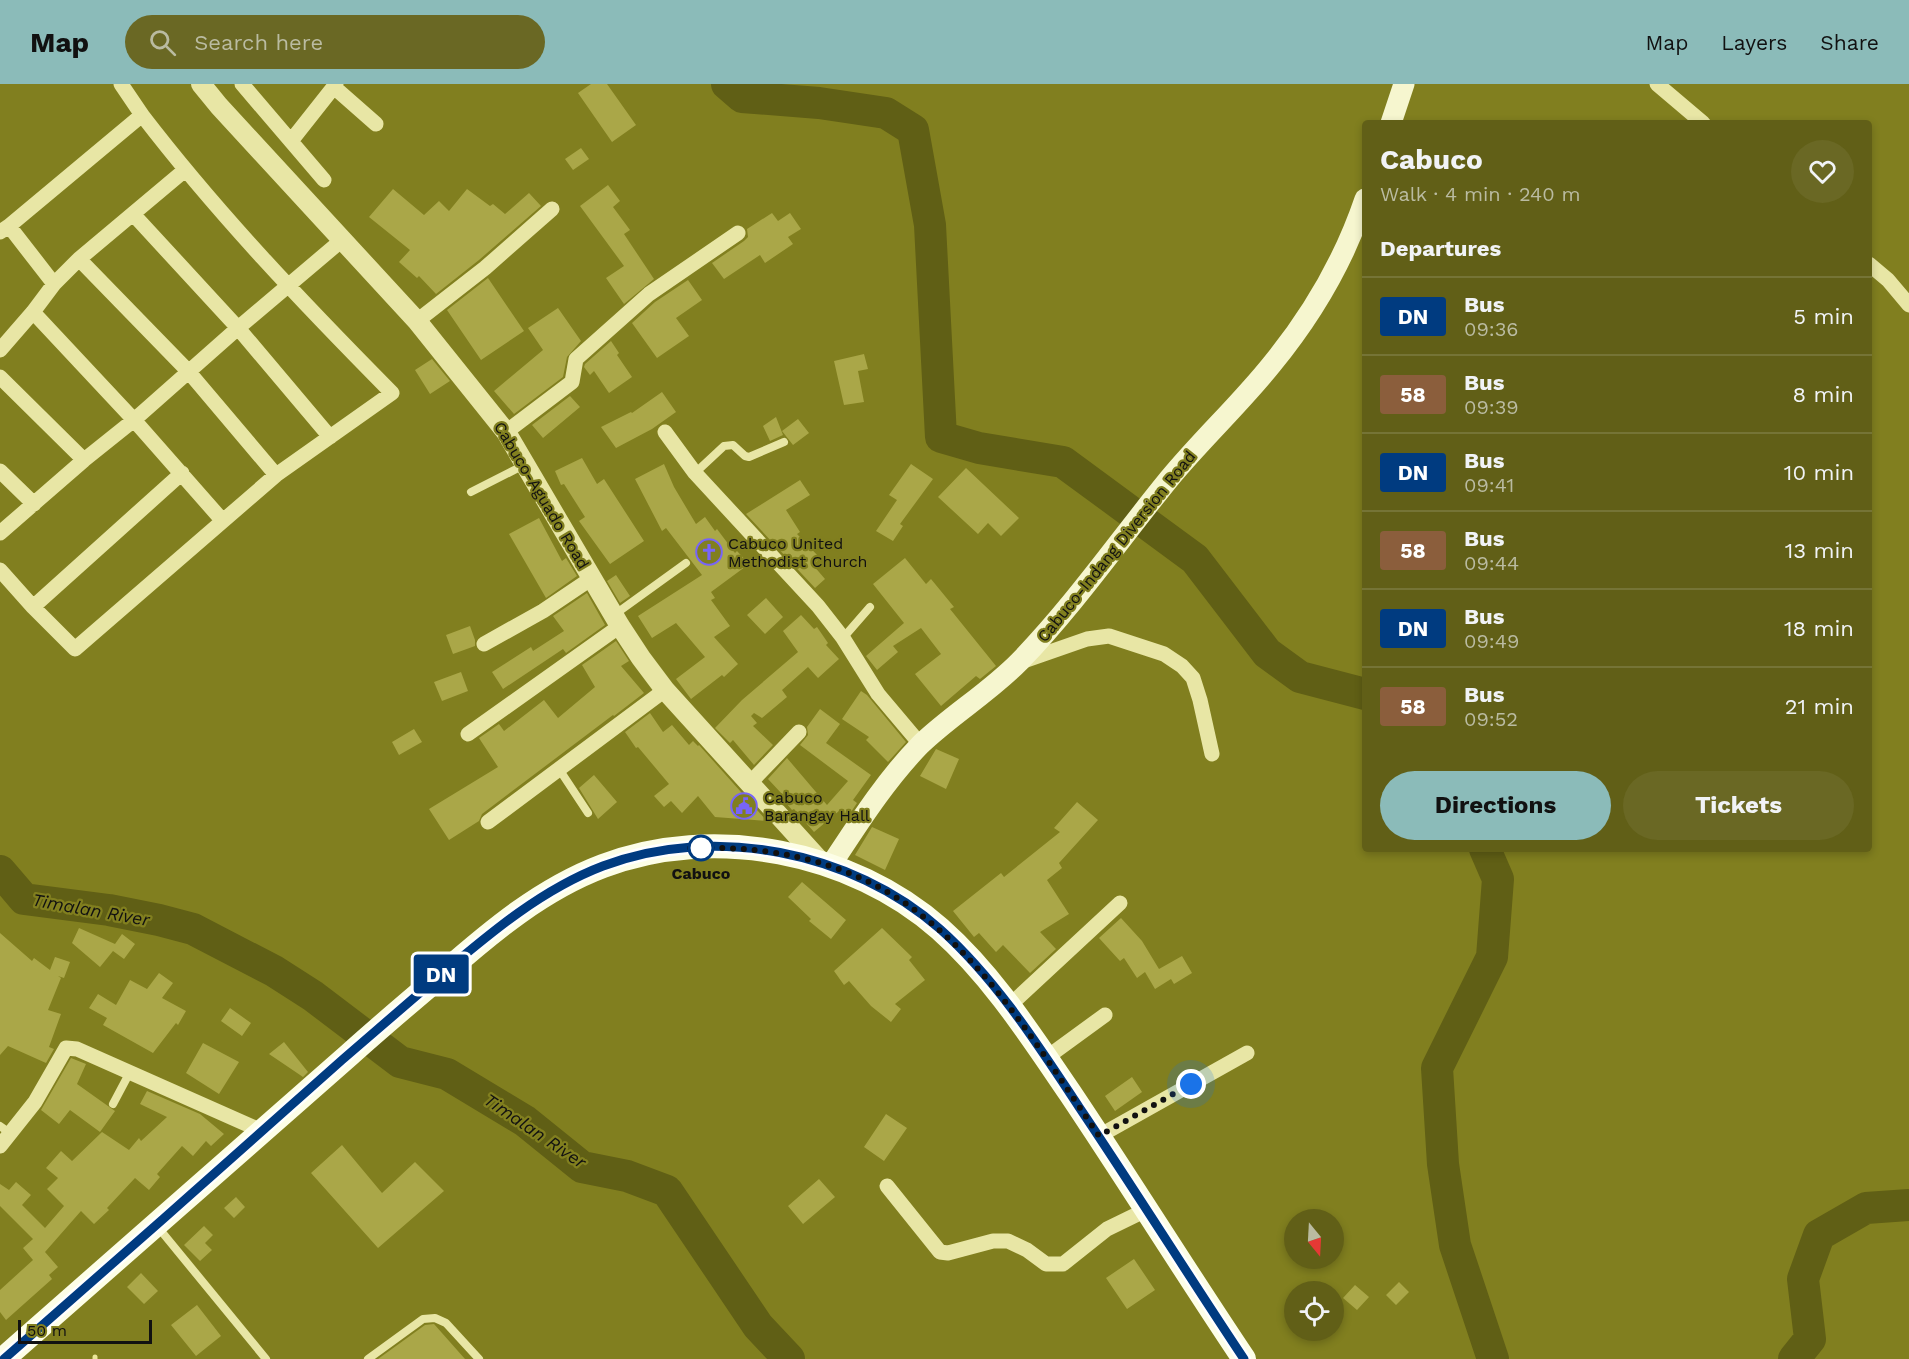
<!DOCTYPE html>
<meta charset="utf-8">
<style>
body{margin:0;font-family:"Work Sans",sans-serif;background:#6a6824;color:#f1f3f6;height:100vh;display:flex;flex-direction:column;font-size:22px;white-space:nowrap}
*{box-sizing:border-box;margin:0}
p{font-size:20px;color:#babba1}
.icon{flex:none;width:33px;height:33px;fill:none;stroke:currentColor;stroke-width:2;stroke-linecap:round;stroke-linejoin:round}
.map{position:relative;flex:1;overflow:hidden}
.drawer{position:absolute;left:1362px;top:36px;width:510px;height:732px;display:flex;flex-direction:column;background:#615f17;border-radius:6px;box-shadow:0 3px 9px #0003}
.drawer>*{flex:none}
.badge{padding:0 12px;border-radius:4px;font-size:21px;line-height:39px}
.needle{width:39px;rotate:162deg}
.fabs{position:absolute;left:1284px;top:1125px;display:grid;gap:12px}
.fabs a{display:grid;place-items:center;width:60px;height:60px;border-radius:50%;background:#615f17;box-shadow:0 3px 9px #0003;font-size:30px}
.scale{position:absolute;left:18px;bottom:15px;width:134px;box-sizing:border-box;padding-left:6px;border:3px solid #111;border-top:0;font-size:16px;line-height:21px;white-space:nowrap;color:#111;-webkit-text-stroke:4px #817f1f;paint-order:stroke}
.you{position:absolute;width:30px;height:30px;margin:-15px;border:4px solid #fff;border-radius:50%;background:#1a73e8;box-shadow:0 0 0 9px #1a73e833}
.map>.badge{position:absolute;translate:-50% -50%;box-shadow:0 0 0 3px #fff}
h2{padding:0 18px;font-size:22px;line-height:54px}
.round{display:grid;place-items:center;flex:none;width:63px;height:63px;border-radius:32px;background:#6a6824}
.summary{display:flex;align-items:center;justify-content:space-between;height:102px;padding:0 18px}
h1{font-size:28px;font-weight:700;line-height:45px}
.primary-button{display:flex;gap:12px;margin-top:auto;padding:12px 18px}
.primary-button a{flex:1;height:69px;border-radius:36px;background:#8bbbb9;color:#111;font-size:24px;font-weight:700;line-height:69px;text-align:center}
.primary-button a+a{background:#6a6824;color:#f1f3f6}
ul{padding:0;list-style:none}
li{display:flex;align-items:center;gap:18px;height:78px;padding:0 18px;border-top:2px solid #757436}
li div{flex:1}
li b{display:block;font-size:22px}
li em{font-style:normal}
li .badge{min-width:66px;font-weight:700;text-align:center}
header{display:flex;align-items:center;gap:36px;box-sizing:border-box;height:84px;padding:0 30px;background:#8bbbb9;color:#111}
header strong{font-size:28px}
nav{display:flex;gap:33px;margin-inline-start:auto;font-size:21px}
.search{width:420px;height:54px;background:#6a6824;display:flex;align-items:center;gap:15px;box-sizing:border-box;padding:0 21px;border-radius:33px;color:#babba1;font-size:22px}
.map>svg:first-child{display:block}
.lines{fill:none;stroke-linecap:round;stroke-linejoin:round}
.stream{stroke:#eae698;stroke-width:5}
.river{stroke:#605f15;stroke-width:32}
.building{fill:#aaa748}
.service{stroke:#e8e6a5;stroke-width:8}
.minor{stroke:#e8e6a5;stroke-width:15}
.tertiary{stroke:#e8e6a5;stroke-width:20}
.secondary{stroke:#f6f6cf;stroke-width:21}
.primary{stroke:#fdfee7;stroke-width:24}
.line-casing{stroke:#fff;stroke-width:14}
.line{stroke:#003b80;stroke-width:9}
.walk{stroke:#111;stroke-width:6;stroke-dasharray:0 10.8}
.stop-dot{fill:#fff;stroke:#003b80;stroke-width:3}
.labels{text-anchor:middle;stroke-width:4.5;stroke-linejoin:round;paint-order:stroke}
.street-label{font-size:16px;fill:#111;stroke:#817f1f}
.poi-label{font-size:16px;fill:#111;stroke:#817f1f;text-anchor:start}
.stop-label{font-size:16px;font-weight:bold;fill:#111;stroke:#817f1f}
.water-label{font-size:18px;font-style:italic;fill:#111;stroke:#817f1f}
</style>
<header>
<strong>Map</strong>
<div class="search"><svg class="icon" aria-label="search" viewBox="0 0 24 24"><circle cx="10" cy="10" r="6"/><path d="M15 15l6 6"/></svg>Search here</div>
<nav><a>Map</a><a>Layers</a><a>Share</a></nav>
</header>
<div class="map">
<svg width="1909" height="1275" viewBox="0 0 1909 1275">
<rect width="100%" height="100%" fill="#817f1f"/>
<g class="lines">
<!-- stream -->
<path class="stream" d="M95,1273V1275"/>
<!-- river -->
<path class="river" d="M727,0L742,13L819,19L886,29L913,46L930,141L941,353L979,364L1063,378L1195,475L1267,569L1300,593L1365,610
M1485,765L1498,795L1492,873L1437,984L1443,1080L1455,1161L1493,1275
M0,787L24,815L109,826L159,836L193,845L274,887L313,912L400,978L447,990L525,1037L582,1083L627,1092L667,1107L758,1242L789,1275
M1794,1275L1810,1255L1803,1195L1819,1151L1866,1124L1909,1121"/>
</g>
<!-- building -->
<path class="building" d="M591,0H607L636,41L612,58L578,9Z
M581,64L589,75L573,86L565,75Z
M608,101L620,117L613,123L630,146L624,150L654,195L624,220L606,194L624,182L580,122Z
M393,105L424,131L439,117L449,127L467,105L490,122L493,120L505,130L529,109L541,122L479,176L436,210L419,192L417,194L399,178L410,166L369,133Z
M772,129L778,137L790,129L801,145L788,153L793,160L765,179L760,171L724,195L712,179L744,157L748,153L747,145Z
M488,194L524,247L481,276L447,226Z
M688,196L702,216L676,234L689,252L657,274L632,239L655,218Z
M558,224L581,257L567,273L563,293L514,330L494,307L543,266L528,244Z
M611,257L619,269L617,271L632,293L609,309L594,287L590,291L584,283L585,280Z
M864,270L868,285L858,287L864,318L844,321L834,277Z
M432,275L450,297L430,310L415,286Z
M662,308L676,328L652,345L616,364L601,343L631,328L632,329Z
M570,312L580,323L543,354L532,341Z
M776,333L783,351L770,357L763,342Z
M798,335L809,349L793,361L782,347Z
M582,374L597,400L604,395L644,457L610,480L579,437L585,433L564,400L561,401L555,387Z
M664,380L674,403L696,440L705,433L715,447L717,445L735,469L737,467L749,480L711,508L715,514L711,516L730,542L714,553L738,580L724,593L722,591L691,615L676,595L705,573L676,539L652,554L638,532L702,491L666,444L662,447L635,395Z
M911,380L933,395L900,440L903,442L893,457L876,447L897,416L889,411Z
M966,384L1019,434L1001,452L988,439L978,450L938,413Z
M800,396L810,411L786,426L800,448L797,450L820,474L813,481L825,495L815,504L746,430Z
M539,434L562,477L566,474L577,492L546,514L509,450Z
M905,474L926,500L931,495L954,523L950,525L996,582L980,595L976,592L941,622L915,590L941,570L921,544L893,562L898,568L877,586L866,572L904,539L873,500Z
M616,491L630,512L620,519L607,497Z
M587,509L605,541L566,569L563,565L503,605L492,588L531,563L533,567L564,547L553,532Z
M766,514L783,533L765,550L747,531Z
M801,531L814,545L817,543L828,559L826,561L839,575L818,594L808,583L782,606L787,613L762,634L754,629L751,632L757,639L753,642L773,661L754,681L733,656L730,659L715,644L742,616L798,568L783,547Z
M470,542L475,556V562L453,570L446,551Z
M616,557L629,577L621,582L644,609L614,632L613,631L482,730L479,737L449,756L429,725L498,683L479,654L499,640L504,647L544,616L558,634L595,603L582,581Z
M461,588L468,607L442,617L434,598Z
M861,607L867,611L906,658L888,678L866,656L869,653L842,635Z
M820,625L840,640L826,659L871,691L853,716L857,719L847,734L839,727L814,748L794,725L792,726L780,712L782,710L768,695L787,674L827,721L848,697L800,661L808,651L807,643Z
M650,629L663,648L672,641L689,661L693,657L698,662L699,661L767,737L715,733L698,712L682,729L671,717L664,723L654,712L669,700L638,663L636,664L625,648Z
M414,645L422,658L399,671L392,658Z
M936,665L959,675L946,705L920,692Z
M594,691L617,718L598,735L579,704Z
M1077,718L1098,736L1059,779L1062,784L1047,796L1069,830L1040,848L1056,865L1030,889L1003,861L996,868L979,849L974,853L953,827L1001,789L1004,793L1060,748L1054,744Z
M872,743L899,755L885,786L855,771Z
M802,798L846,836L831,855L809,837L811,835L788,813Z
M1121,834L1142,857L1159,885L1182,872L1192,889L1174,900L1171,895L1155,905L1145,888L1137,894L1124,874L1120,877L1099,854Z
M79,844L115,860L122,850L135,860L124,875L113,867L100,883L72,859Z
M882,844L912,873L909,876L925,896L895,920L901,925L891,938L871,922L849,897L844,901L834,887Z
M0,849L32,877L34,874L50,886L55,873L70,878L64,894L58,892L61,894L48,926L61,930L49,963L54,965L46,979L8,962L0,971Z
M159,889L173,899L162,914L186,927L178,941L176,939L153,969L103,941L107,934L89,924L98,910L116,921L130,896L147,905Z
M230,924L251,939L242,952L221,937Z
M284,958L308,988L303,993L269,970Z
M203,959L239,978L219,1010L186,989Z
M71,974L86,980L77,1000L115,1027L100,1048L70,1026L59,1040L41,1026Z
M1132,993L1142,1008L1115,1027L1105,1012Z
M147,1007L200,1030L224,1050L211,1062L206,1057L193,1072L182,1062L157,1090L160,1093L149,1106L135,1094L107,1124L109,1126L94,1140L81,1127L45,1168L58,1183L49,1191L52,1195L6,1236L0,1228V1206L33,1176L23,1164L33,1155L0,1122V1100L9,1106L16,1098L31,1111L22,1121L45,1144L64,1122L47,1105L58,1094L46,1084L61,1067L72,1077L102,1048L129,1066L139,1054L141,1057L167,1033L140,1020Z
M886,1030L907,1044L884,1077L864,1063Z
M342,1061L382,1109L415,1078L444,1107L378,1164L311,1089Z
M819,1095L835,1113L803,1140L788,1122Z
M236,1113L245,1123L234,1134L224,1124Z
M204,1142L213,1151L205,1159L212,1166L200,1177L184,1161Z
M1134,1175L1155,1206L1127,1225L1106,1194Z
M141,1189L158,1207L144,1220L127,1203Z
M1399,1198L1409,1208L1396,1221L1386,1211Z
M1355,1201L1369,1213L1357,1226L1343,1214Z
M197,1221L221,1252L196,1272L171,1241Z
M434,1240L465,1275H378L425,1241Z"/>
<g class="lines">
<!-- service -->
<path class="service" d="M695,389L724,362L733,361L745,372L749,373L784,358
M471,408L524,381
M614,531L686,479
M843,554L870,523
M559,685L588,729
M113,1020L130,988
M0,1042L10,1049
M157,1142L266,1275
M368,1275L423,1235L435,1234L446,1239L479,1275"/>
<!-- minor -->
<path class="minor" d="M242,0L324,96
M1657,0L1703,39
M334,3L376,40
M291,57L336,0
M133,130L238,244L330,353
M9,142L142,31L121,0
M0,148L9,142L54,200L33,228L0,266
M79,175L188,287L276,391
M1869,180L1888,196L1909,221
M54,200L79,175L185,86
M33,228L134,336L222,436
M417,237L485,184L552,125
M0,293L84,376
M506,348L572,298L576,275L649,210L738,149
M665,348L695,389L818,522L843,554L878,610L921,661
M0,387L34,420
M0,449L84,376L134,336L238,244L342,156
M0,486L33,523L75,565L276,391L392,309C304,220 218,130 142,31
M33,523L182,389
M484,560L543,527L592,494
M1021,578L1087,555L1109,552L1164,570L1182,582L1193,594L1200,616L1212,670
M468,650L620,542
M749,700L799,648
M488,738L665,606
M1009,922L1120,819
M1046,974L1105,931
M1099,1052L1247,969
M0,1062L35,1018L66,964L77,965L262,1047
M887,1102L940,1168L948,1169L993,1157H1008L1027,1166L1046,1180H1063L1107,1145L1146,1126"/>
<!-- tertiary -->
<path class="tertiary" d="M201,0L219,22L417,237L506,348L620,542L641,574L665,606L821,778"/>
<!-- secondary -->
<path class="secondary" d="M1391,39L1404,0
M831,781C858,740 885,697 920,661C951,631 990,608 1020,577C1075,520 1120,455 1169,395C1202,355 1240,320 1272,280C1313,230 1344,177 1365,115"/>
<!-- primary -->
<path class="primary" d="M3,1275C119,1174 233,1072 349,971C380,943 412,916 444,889C492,847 542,805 603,782C713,740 852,767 940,845C992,891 1031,952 1070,1009C1129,1097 1185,1187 1244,1275"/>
</g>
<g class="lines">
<!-- line casing -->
<g class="line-casing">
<path id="line" d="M4,1275C117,1176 230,1076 342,976C374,948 406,921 437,894C488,851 540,806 603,782C713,740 852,767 940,845C996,895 1038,961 1079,1023C1135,1106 1188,1191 1244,1275"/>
</g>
<!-- line -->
<use href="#line" class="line"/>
<!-- walk -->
<path class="walk" d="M701,764H690C914,757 987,887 1099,1052L1191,1000"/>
</g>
<!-- icons -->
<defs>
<g id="church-ring" transform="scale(1.35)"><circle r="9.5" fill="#817f1f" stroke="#7865f6" stroke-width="1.5"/><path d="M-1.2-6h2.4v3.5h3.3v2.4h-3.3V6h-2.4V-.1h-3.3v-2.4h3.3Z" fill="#7865f6"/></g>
<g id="civic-ring" transform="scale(1.35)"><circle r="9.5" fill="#817f1f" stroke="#7865f6" stroke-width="1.5"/><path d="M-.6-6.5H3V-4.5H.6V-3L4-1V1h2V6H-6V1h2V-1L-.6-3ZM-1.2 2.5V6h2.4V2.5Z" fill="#7865f6"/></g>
</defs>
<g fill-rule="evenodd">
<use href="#church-ring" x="709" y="468"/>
<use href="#civic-ring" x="744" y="722"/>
</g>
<!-- markers -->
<circle class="stop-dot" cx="701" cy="764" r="12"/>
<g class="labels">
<!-- street labels -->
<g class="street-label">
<text transform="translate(542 411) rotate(59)" y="6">Cabuco-Aguado Road</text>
<text transform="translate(1116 462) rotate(-51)" y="6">Cabuco-Indang Diversion Road</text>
</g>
<!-- poi labels -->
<g class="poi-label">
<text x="728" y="465">Cabuco United<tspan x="728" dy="18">Methodist Church</tspan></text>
<text x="764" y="719">Cabuco<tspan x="764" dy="18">Barangay Hall</tspan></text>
</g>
<!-- stop labels -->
<g class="stop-label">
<text x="701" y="795">Cabuco</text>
</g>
<!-- water labels -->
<g class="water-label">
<text transform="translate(91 826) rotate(10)" y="6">Timalan River</text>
<text transform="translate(535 1047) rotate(34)" y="6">Timalan River</text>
</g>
</g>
</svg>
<div class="fabs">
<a><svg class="needle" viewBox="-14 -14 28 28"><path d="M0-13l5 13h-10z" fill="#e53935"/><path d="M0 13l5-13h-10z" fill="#babba1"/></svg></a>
<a><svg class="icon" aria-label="locate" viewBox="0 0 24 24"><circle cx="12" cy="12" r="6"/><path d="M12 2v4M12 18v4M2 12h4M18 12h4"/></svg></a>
</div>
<div class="scale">50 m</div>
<div class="you" style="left:1191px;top:1000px"></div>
<b class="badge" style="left:441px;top:890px;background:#003b80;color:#fff">DN</b>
<section class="drawer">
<div class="summary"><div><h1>Cabuco</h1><p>Walk · 4 min · 240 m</p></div><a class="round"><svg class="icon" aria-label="heart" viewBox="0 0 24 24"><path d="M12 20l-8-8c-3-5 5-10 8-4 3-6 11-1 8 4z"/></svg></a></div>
<h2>Departures</h2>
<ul>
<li><span class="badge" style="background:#003b80;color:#fff">DN</span><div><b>Bus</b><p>09:36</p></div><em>5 min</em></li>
<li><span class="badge" style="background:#8b5e3c;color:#fff">58</span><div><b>Bus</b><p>09:39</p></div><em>8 min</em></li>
<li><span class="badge" style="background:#003b80;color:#fff">DN</span><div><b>Bus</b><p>09:41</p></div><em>10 min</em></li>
<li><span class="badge" style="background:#8b5e3c;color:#fff">58</span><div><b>Bus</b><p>09:44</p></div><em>13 min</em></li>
<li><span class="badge" style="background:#003b80;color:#fff">DN</span><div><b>Bus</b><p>09:49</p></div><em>18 min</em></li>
<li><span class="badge" style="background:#8b5e3c;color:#fff">58</span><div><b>Bus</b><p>09:52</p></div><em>21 min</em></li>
</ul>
<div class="primary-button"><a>Directions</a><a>Tickets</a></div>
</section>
</div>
